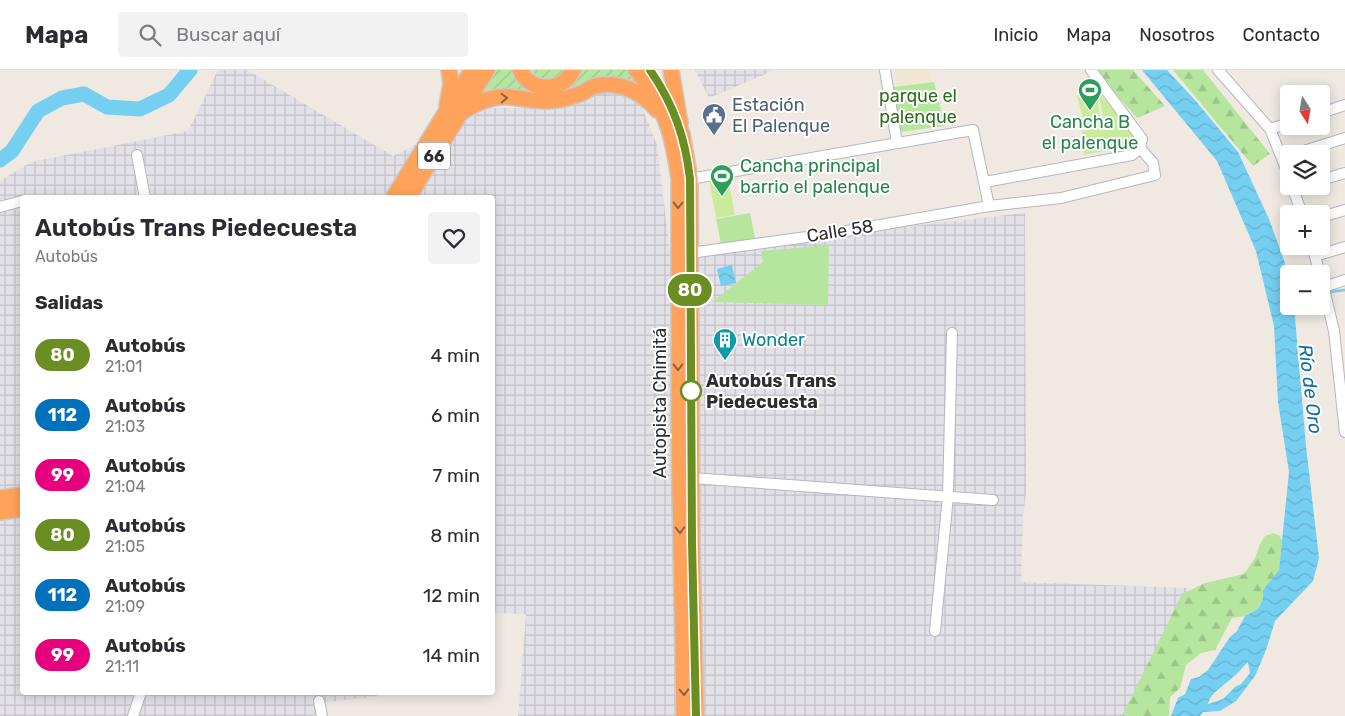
<!DOCTYPE html>
<html lang="es">
<meta charset="utf-8">
<style>
body{margin:0;font-family:Rubik,sans-serif;background:#f2f2f3;color:#2b2b33;height:100vh;display:flex;flex-direction:column;font-size:19px;white-space:nowrap}
*{box-sizing:border-box;margin:0}
p{font-size:16px;color:#7c7c81}
.icon{flex:none;width:28px;height:28px;fill:none;stroke:currentColor;stroke-width:2;stroke-linecap:round;stroke-linejoin:round}
.map{position:relative;flex:1;overflow:hidden}
.panel{position:absolute;left:20px;top:125px;width:475px;height:500px;display:flex;flex-direction:column;background:#fff;border-radius:5px;box-shadow:0 2px 12px #0003}
.panel>*{flex:none}
.badge{padding:0 10px;border-radius:16px;font-size:18px;line-height:32px}
.needle{width:32px;rotate:169deg}
.fabs{position:absolute;left:1280px;top:15px;display:grid;gap:10px}
.fabs a{display:grid;place-items:center;width:50px;height:50px;border-radius:5px;background:#fff;box-shadow:0 2px 12px #0003;font-size:25px}
.map>.badge{position:absolute;translate:-50% -50%;box-shadow:0 0 0 2px #fff}
h2{padding:0 15px;font-size:19px;line-height:45px}
.round{display:grid;place-items:center;flex:none;width:52px;height:52px;border-radius:5px;background:#f2f2f3}
.overview{display:flex;align-items:center;justify-content:space-between;height:85px;padding:0 15px}
h1{font-size:24px;font-weight:600;line-height:38px}
ul{padding:0;list-style:none}
li{display:flex;align-items:center;gap:15px;height:60px;padding:0 15px}
li div{flex:1}
li b{display:block;font-size:19px}
li em{font-style:normal}
li .badge{min-width:55px;font-weight:700;text-align:center}
header{display:flex;align-items:center;gap:30px;box-sizing:border-box;height:70px;padding:0 25px;background:#fff;border-bottom:1px solid #e1e1e2}
header strong{font-size:24px}
nav{display:flex;gap:28px;margin-inline-start:auto;font-size:18px}
.search{width:350px;height:45px;background:#f2f2f3;display:flex;align-items:center;gap:12px;box-sizing:border-box;padding:0 18px;border-radius:5px;color:#7c7c81;font-size:19px}
.map>svg:first-child{display:block}
.industrial{fill:url(#industrial-grid)}
.education{fill:#f0e6d1}
.forest{fill:url(#forest-firs)}
.park{fill:#b6e59e}
.garden{fill:url(#garden-furrows)}
.pitch{fill:#c9ec9a}
.water{fill:url(#water-waves);fill-rule:evenodd}
.lines{fill:none;stroke-linecap:round;stroke-linejoin:round}
.stream{stroke:#75cff0;stroke-width:2.5}
.river{stroke:#75cff0;stroke-width:15}
.minor-casing{stroke:#b4b7c1;stroke-width:12}
.highway-casing{stroke:#c9c9c9;stroke-width:18}
.minor{stroke:#fff;stroke-width:10}
.highway{stroke:#ffa35c;stroke-width:15}
.oneway{stroke:#8c6343}
.line-casing{stroke:#fff;stroke-width:11}
.line{stroke:#6b8e23;stroke-width:8}
.stop-dot{fill:#fff;stroke:#6b8e23;stroke-width:2.5}
.labels{text-anchor:middle;stroke-width:4;stroke-linejoin:round;paint-order:stroke}
.shield{fill:#fff;stroke:#6d6d6d;stroke-width:1}
.shield-label{font-size:16px;font-weight:bold;fill:#2e2e2e}
.park-label{font-size:18px;fill:#2c6e1b;stroke:#fff}
.service-label{font-size:18px;fill:#4e5e75;stroke:#fff;text-anchor:start}
.leisure-label{font-size:18px;fill:#27864d;stroke:#fff}
.street-label{font-size:18px;fill:#2e2e2e;stroke:#fff}
.culture-label{font-size:18px;fill:#0d838f;stroke:#fff;text-anchor:start}
.stop-label{font-size:18px;font-weight:bold;fill:#2e2e2e;stroke:#fff;text-anchor:start}
.water-label{font-size:19px;font-style:italic;fill:#0d6fa3;stroke:#fff}
</style>
<header>
<strong>Mapa</strong>
<div class="search"><svg class="icon" aria-label="search" viewBox="0 0 24 24"><circle cx="10" cy="10" r="6"/><path d="M15 15l6 6"/></svg>Buscar aquí</div>
<nav><a>Inicio</a><a>Mapa</a><a>Nosotros</a><a>Contacto</a></nav>
</header>
<div class="map">
<svg width="1345" height="646" viewBox="0 0 1345 646">
<defs>
<pattern id="industrial-grid" width="8" height="8" patternUnits="userSpaceOnUse" patternTransform="scale(1.25)"><rect width="8" height="8" fill="#e3e1e8"/><path d="M0 4h8M4 0v8" fill="none" stroke="#c3c1c7"/></pattern>
<pattern id="forest-firs" width="22" height="20" patternUnits="userSpaceOnUse" patternTransform="scale(1.25)"><rect width="22" height="20" fill="#b6e59e"/><path d="M5 1l3.5 6h-7zM16 11l3.5 6h-7z" fill="#9dc588"/></pattern>
<pattern id="garden-furrows" width="10" height="10" patternUnits="userSpaceOnUse" patternTransform="scale(1.25)"><rect width="10" height="10" fill="#b6e59e"/><path d="M-1 1l2-2M0 10L10 0M9 11l2-2" fill="none" stroke="#9dc588"/></pattern>
<pattern id="water-waves" width="16" height="10" patternUnits="userSpaceOnUse" patternTransform="scale(1.25)"><rect width="16" height="10" fill="#75cff0"/><path d="M0 5q4-4 8 0t8 0" fill="none" stroke="#66b2ce"/></pattern>
</defs>
<rect width="100%" height="100%" fill="#efe9e1"/>
<!-- industrial -->
<path class="industrial" d="M218,0H247L393,86L489,38H556L588,21L621,20L642,37L657,75L670,184L1025,143L1026,422L1023,446L1021,512L1189,518L1125,646H518L526,544L493,543L492,128H22V622L377,623V626L321,633L314,646H0V111L31,92L188,61Z
M695,0H775L709,28Z"/>
<!-- education -->
<path class="education" d="M894,0H930L932,11L897,15Z"/>
<!-- forest -->
<path class="forest" d="M1095,0H1133L1165,36L1137,48Z
M1173,0H1203L1270,84L1253,96Z
M1273,463L1280,466L1282,471L1279,500L1263,520V529L1258,539L1245,546L1232,548L1215,580L1201,583L1186,595L1180,618L1170,627L1169,646H1122L1182,524L1205,513L1244,504L1255,488L1260,474L1265,466Z"/>
<!-- park -->
<path class="park" d="M934,12L945,56L899,62L893,17Z
M750,143L755,168L721,174L716,149Z
M829,175L828,235L712,232L763,192L761,181Z"/>
<!-- garden -->
<path class="garden" d="M494,0H513L519,11L570,15L578,7L581,0H627L644,23L584,15L552,26L478,25Z
M530,0H567C551,13 545,15 530,0Z"/>
<!-- pitch -->
<path class="pitch" d="M1096,21L1102,57L1085,58L1077,25Z
M1098,21L1140,74L1084,85L1082,61L1105,57Z
M728,107L735,145L716,148L709,109Z"/>
<!-- water -->
<path class="water" d="M1142,0H1167L1195,30L1238,82L1269,149L1289,204V236H1294L1306,376L1319,488L1313,511L1275,551L1266,580L1255,606L1236,631L1220,641L1203,642L1200,646H1171L1178,628L1185,624L1191,609L1199,607L1208,600L1230,567L1237,561L1245,546L1258,539L1263,529V520L1279,500L1289,402L1278,332L1274,256L1256,181L1217,91ZM1248,592L1250,603L1241,614L1235,617L1223,629L1208,634C1210,623 1225,615 1233,607C1239,603 1242,597 1248,592Z
M732,195L736,213L721,216L717,199Z"/>
<g class="lines">
<!-- stream -->
<path class="stream" d="M1330,222L1345,220
M1293,245L1310,236"/>
<!-- river -->
<path class="river" d="M0,90L12,81L38,41L62,28L84,24L107,37L140,39L169,25L190,0"/>
<!-- minor casing -->
<g class="minor-casing">
<path id="minor" d="M885,0L897,73
M1218,0L1270,59L1289,106
M1321,43L1345,35
M1270,59L1289,53
M1294,84L1345,68
M137,85L145,128
M690,109L973,60L989,136
M1321,110L1345,103
M985,112L1132,85L1140,78L1142,69L1091,0
M1292,116L1302,144
M0,137L22,131
M1321,147L1345,140
M1312,176L1320,204
M690,183L829,164L989,136L1061,128L1155,105L1153,93L1140,78
M1315,186L1345,177
M1321,207L1334,261L1345,362
M1324,217L1345,210
M692,408L993,430
M935,561L948,426L952,263
M319,631L322,646
M133,646L141,622"/>
</g>
<!-- highway casing -->
<g class="highway-casing">
<path id="highway" d="M520,0C530,23 563,23 573,0
M636,0C665,34 673,66 679,109V366L684,646
M671,0L680,53
M447,35L451,14L449,0
M674,42L682,64L690,109L692,473L696,646
M459,44C474,34 491,25 510,27C523,28 534,32 548,31C560,31 571,27 582,23C586,21 591,17 595,16C619,10 643,23 657,40
M393,128L472,0
M408,128L487,0
M0,428L22,425
M0,442L22,439"/>
</g>
<!-- minor -->
<use href="#minor" class="minor"/>
<!-- highway -->
<use href="#highway" class="highway"/>
</g>
<!-- one-way arrows -->
<defs><path id="oneway-chevron" d="M-2-3.5L2.5 0L-2 3.5" fill="none" stroke-width="1.6" stroke-linecap="round" stroke-linejoin="round" transform="scale(1.25)"/></defs>
<g class="oneway">
<use href="#oneway-chevron" transform="translate(504 28) rotate(-2)"/>
<use href="#oneway-chevron" transform="translate(678 135) rotate(91)"/>
<use href="#oneway-chevron" transform="translate(678 297) rotate(89)"/>
<use href="#oneway-chevron" transform="translate(680 460) rotate(89)"/>
<use href="#oneway-chevron" transform="translate(684 622) rotate(89)"/>
</g>
<g class="lines">
<!-- line casing -->
<g class="line-casing">
<path id="line" d="M650,0C674,35 685,67 690,109L692,473L696,646"/>
</g>
<!-- line -->
<use href="#line" class="line"/>
</g>
<!-- icons -->
<defs>
<g id="stadium-pin" transform="scale(1.25)"><path d="M0 17L-7.5 6A9.5 9.5 0 1 1 7.5 6Z" fill="#2e9e5b" stroke="#fff"/><path d="M0-5a6.5 5 0 1 0 0 10a6.5 5 0 1 0 0-10ZM-3.5-1.8h7v3.6h-7Z" fill="#fff"/></g>
<g id="civic-pin" transform="scale(1.25)"><path d="M0 17L-7.5 6A9.5 9.5 0 1 1 7.5 6Z" fill="#5c6f8a" stroke="#fff"/><path d="M-.6-6.5H3V-4.5H.6V-3L4-1V1h2V6H-6V1h2V-1L-.6-3ZM-1.2 2.5V6h2.4V2.5Z" fill="#fff"/></g>
<g id="building-pin" transform="scale(1.25)"><path d="M0 17L-7.5 6A9.5 9.5 0 1 1 7.5 6Z" fill="#0f9aa8" stroke="#fff"/><path d="M-4-6H4V6H1V3H-1V6H-4ZM-2.5-4.3h1.7v1.8h-1.7ZM.8-4.3h1.7v1.8H.8ZM-2.5-1h1.7V.8h-1.7ZM.8-1h1.7V.8H.8Z" fill="#fff"/></g>
</defs>
<g fill-rule="evenodd">
<use href="#stadium-pin" x="1090" y="20"/>
<use href="#civic-pin" x="714" y="45"/>
<use href="#stadium-pin" x="722" y="106"/>
<use href="#building-pin" x="725" y="270"/>
</g>
<!-- markers -->
<circle class="stop-dot" cx="691" cy="321" r="10"/>
<g class="labels">
<!-- shield labels -->
<rect class="shield" x="418" y="72.5" width="32" height="27" rx="4"/>
<g class="shield-label">
<text x="434" y="92">66</text>
</g>
<!-- park labels -->
<g class="park-label">
<text x="918" y="32">parque el<tspan x="918" dy="21">palenque</tspan></text>
</g>
<!-- service labels -->
<g class="service-label">
<text x="732" y="41">Estación<tspan x="732" dy="21">El Palenque</tspan></text>
</g>
<!-- leisure labels -->
<g class="leisure-label">
<text x="1090" y="58">Cancha B<tspan x="1090" dy="21">el palenque</tspan></text>
<text x="740" y="102" text-anchor="start">Cancha principal<tspan x="740" dy="21">barrio el palenque</tspan></text>
</g>
<!-- street labels -->
<g class="street-label">
<text transform="translate(840 161) rotate(-9)" y="6">Calle 58</text>
<text transform="translate(660 333) rotate(-90)" y="6">Autopista Chimitá</text>
</g>
<!-- culture labels -->
<g class="culture-label">
<text x="742" y="276">Wonder</text>
</g>
<!-- stop labels -->
<g class="stop-label">
<text x="706" y="317">Autobús Trans<tspan x="706" dy="21">Piedecuesta</tspan></text>
</g>
<!-- water labels -->
<g class="water-label">
<text transform="translate(1311 319) rotate(83)" y="7">Río de Oro</text>
</g>
</g>
</svg>
<div class="fabs">
<a><svg class="needle" viewBox="-14 -14 28 28"><path d="M0-13l5 13h-10z" fill="#e53935"/><path d="M0 13l5-13h-10z" fill="#7c7c81"/></svg></a>
<a><svg class="icon" aria-label="layers" viewBox="0 0 24 24"><path d="M12 4l9 5-9 5-9-5zM3 14l9 5 9-5"/></svg></a>
<a>+</a>
<a>−</a>
</div>
<b class="badge" style="left:690px;top:220px;background:#6b8e23;color:#fff">80</b>
<section class="panel">
<div class="overview"><div><h1>Autobús Trans Piedecuesta</h1><p>Autobús</p></div><a class="round"><svg class="icon" aria-label="heart" viewBox="0 0 24 24"><path d="M12 20l-8-8c-3-5 5-10 8-4 3-6 11-1 8 4z"/></svg></a></div>
<h2>Salidas</h2>
<ul>
<li><span class="badge" style="background:#6b8e23;color:#fff">80</span><div><b>Autobús</b><p>21:01</p></div><em>4 min</em></li>
<li><span class="badge" style="background:#0072bc;color:#fff">112</span><div><b>Autobús</b><p>21:03</p></div><em>6 min</em></li>
<li><span class="badge" style="background:#e6007e;color:#fff">99</span><div><b>Autobús</b><p>21:04</p></div><em>7 min</em></li>
<li><span class="badge" style="background:#6b8e23;color:#fff">80</span><div><b>Autobús</b><p>21:05</p></div><em>8 min</em></li>
<li><span class="badge" style="background:#0072bc;color:#fff">112</span><div><b>Autobús</b><p>21:09</p></div><em>12 min</em></li>
<li><span class="badge" style="background:#e6007e;color:#fff">99</span><div><b>Autobús</b><p>21:11</p></div><em>14 min</em></li>
</ul>
</section>
</div>
